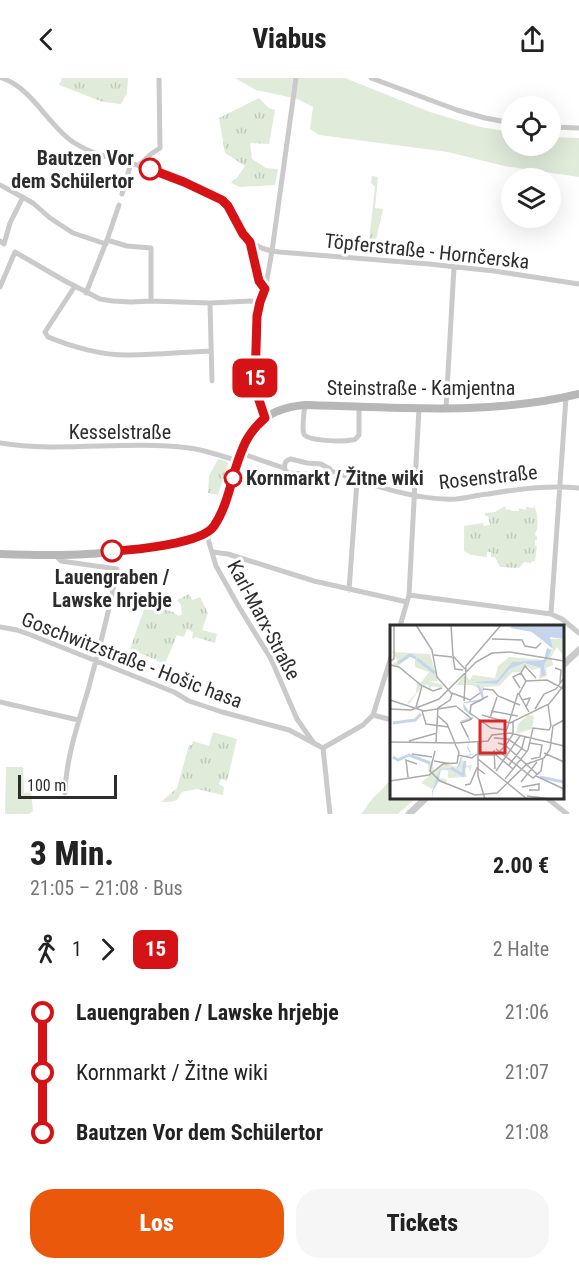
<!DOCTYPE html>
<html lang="de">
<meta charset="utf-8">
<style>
body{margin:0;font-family:"Roboto Condensed",sans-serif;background:#f6f6f6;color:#222;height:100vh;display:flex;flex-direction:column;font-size:22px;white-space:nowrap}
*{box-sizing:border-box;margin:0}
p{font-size:20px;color:#767676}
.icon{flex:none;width:33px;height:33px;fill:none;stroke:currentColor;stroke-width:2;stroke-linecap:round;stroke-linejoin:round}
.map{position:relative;height:736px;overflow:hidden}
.details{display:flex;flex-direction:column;background:#fff;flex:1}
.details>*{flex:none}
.badge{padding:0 12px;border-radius:9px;font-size:21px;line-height:39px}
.controls{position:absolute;left:501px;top:18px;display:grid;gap:12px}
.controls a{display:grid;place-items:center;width:60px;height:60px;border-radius:50%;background:#fff;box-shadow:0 6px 24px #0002;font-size:30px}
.scale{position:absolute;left:18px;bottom:15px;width:99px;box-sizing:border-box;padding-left:6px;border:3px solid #2d2d2d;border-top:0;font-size:16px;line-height:21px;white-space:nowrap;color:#2d2d2d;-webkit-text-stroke:4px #fff;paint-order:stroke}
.map>.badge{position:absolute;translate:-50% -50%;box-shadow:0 0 0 3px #fff}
.legs{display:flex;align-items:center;gap:9px;height:66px;padding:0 30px;font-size:20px}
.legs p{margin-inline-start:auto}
.head{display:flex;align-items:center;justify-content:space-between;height:102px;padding:0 30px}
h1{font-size:33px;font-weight:800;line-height:45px}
.action{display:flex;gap:12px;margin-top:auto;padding:12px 30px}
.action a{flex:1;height:69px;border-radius:24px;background:#ea580c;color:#fff;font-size:24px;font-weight:800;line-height:69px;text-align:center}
.action a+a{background:#f6f6f6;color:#222}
ul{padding:0 30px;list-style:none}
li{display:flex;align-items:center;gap:21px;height:60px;font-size:22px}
li i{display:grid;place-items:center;width:9px;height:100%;margin:0 8px;background:currentColor}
li i::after{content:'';width:15px;height:15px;margin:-8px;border:4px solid;border-radius:50%;background:#fff}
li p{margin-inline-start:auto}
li:first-child i{background:linear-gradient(#0000 50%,currentColor 0)}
li:last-child i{background:linear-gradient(currentColor 50%,#0000 0)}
header{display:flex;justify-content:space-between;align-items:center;height:78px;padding:0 30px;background:#fff;font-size:27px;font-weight:800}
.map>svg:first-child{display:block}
.grass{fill:url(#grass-tufts)}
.green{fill:#e0ebda}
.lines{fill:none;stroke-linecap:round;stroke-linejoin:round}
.minor{stroke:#cacaca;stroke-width:5}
.tertiary{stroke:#cacaca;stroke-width:7}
.secondary{stroke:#b7b7b7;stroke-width:8}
.line-1-casing{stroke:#fff;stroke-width:14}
.line-1{stroke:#d51317;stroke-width:9}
.stop-1-dot{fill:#fff;stroke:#d51317;stroke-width:3}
.labels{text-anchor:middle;stroke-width:6;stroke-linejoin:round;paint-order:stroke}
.stop-label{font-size:20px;font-weight:bold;fill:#2d2d2d;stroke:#fff;text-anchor:end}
.street-label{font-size:20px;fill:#2d2d2d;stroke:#fff}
.inset-river{fill:none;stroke:#c5d6ec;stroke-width:3}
.inset-road{fill:none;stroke:#ababab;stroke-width:1.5}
.view{fill:#d62828;fill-opacity:0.15;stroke:#d62828;stroke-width:3}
.inset-edge{fill:none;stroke:#2d2d2d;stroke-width:3}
</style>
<header><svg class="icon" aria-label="back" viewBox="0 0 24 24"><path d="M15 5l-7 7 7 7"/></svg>Viabus<svg class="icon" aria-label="share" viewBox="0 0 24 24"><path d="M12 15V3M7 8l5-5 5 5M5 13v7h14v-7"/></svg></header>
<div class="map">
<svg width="579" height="736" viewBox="0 0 579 736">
<defs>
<pattern id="grass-tufts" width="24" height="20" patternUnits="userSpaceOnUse" patternTransform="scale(1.5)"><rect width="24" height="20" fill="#e0ebda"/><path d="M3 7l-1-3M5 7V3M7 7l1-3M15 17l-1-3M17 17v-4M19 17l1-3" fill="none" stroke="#c0cabb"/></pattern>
</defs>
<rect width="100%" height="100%" fill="#fff"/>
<!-- grass -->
<path class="grass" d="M62,0H128L127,15L121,26L103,24L59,7Z
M259,20L269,30L275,32L269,66L250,65L252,81L266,90L278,91L275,107L240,109L231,105L234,101H236L245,88L225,75L219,40Z
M372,98L378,99L375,130L383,131L375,167L379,168L378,174L369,173L368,172L375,109L371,105Z
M218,381L226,383L228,386L218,417L208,415L209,398Z
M534,427C538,436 538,443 537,452L536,453L535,457L537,458V462H535V468H537L535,483H532L531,485L524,484L519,490L500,489L495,479H491V474H487V479L471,477L464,473V448L483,445L484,448L490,447L488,438H485V435L495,434L505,428L506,432L510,431L511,433H519V430L526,432V429L534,430Z
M189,516L192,522L200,519L208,535L202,552L217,556L215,565L195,559L194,561L192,560L193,554L187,551L184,559L177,557L165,586L157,583L156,581H154L130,571L146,526L173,534L179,538L182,536L181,527L177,522Z
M213,654L237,661L227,703L221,701L219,706L224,709L223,717L197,711L182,714L177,722L170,724H161L177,710L189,667H192L193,663L209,668Z"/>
<!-- green -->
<path class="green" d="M235,0H345L430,34L480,49L511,54L512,68H550L551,59L579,60V99L504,88L448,74L319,57L310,51L313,29L298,21L256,12Z
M6,689H23L24,715L31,714L33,733L29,736H5Z
M391,698L392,720H416L398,736H361C365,732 366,729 369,725C377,714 385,712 391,698Z"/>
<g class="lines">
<!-- minor -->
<path class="minor" d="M2,0C33,11 47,46 73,64C93,77 114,81 137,87C157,92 178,101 197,110C205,113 215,116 222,122C227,126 230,131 233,136C246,159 251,171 279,174L429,186L494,193L579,206
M371,0L457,32L485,40L512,45
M550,49L579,50
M139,87L151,76L160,70L159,0
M0,107L33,125L50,140L73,155L106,166
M122,116L131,85
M107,162L127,168L151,170V223
M0,163L4,166L10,145L23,119
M75,208L45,254L48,259C72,269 104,278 131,277C157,277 184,274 211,273
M0,209L15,174L65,203L100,221L113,223L131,224L151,223L210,225L251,223L260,224
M86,215L107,162L119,127
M210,225L212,303
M305,327C304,334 302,351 304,356C307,363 343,364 351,362C356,362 355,361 359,357V328
M446,330L454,189
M265,340L258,319L255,303L257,238L266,207L272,173L296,0
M0,365C62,375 126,362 189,370C205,372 222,378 238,383
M240,375L284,390
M291,381L307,385L321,386L330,391L331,394L327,397L288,395L285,392C284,386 285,382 291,381Z
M331,393C368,406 417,423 456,421C467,420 477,417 488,416C518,411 548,407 579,410
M206,456L208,461L216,488L239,529L271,581L297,641L313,664
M212,474L228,476L314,503L407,524
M55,477L61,483L117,491C110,532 99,572 88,612C78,646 66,680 65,715
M349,512L357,403
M409,517L551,536L562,541L579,555
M551,536L566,319
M400,548L409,517L419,330
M0,549L17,552L31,557L174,614L189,623L222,634L289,652L323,670
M0,624L78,642
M373,637L392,642
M323,670L363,647L373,637L392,576
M323,670L330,736
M547,720L567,736"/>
<!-- tertiary -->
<path class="tertiary" d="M562,588L579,572
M409,736L426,720"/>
<!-- secondary -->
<path class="secondary" d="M0,476C29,477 58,478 87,476C109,475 132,471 155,468C171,466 193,465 207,455C215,449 218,441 221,432C243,385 238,332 305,327C396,329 489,338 579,316"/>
</g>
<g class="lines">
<!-- line-1 casing -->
<g class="line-1-casing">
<path id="line-1" d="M112,473C133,472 202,466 214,448C225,432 230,410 235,392C242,370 247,355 265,340L258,319L255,303L257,238L260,224L265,211L259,203L250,164L243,156L228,128L222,122L184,104L150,91"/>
</g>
<!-- line-1 -->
<use href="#line-1" class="line-1"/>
</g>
<!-- markers -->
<g class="stop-1-dot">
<circle cx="150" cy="91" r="10"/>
<circle cx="233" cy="400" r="8"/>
<circle cx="112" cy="473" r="10"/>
</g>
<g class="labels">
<!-- stop labels -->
<g class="stop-label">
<text x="134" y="87">Bautzen Vor<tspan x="134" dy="23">dem Schülertor</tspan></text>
<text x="246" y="407" text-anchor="start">Kornmarkt / Žitne wiki</text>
<text x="112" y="506" text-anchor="middle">Lauengraben /<tspan x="112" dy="23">Lawske hrjebje</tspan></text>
</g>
<!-- street labels -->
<g class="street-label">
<text transform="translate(427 173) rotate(6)" y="7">Töpferstraße - Hornčerska</text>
<text x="421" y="317">Steinstraße - Kamjentna</text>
<text x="120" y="361">Kesselstraße</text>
<text transform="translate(488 399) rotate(-6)" y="7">Rosenstraße</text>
<text transform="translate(264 542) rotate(62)" y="7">Karl-Marx-Straße</text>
<text transform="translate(132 582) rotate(21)" y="7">Goschwitzstraße - Hošic hasa</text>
</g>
</g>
<!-- overview -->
<g transform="translate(390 547)">
<rect width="174" height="174" fill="#fff"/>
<path d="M2,27L40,29L48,56H39L53,60L52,63L41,61L40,67L38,60L32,61L19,79L17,78L26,68L27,58L30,59L39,47L25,42V34L20,32L8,41L0,40L8,36ZM72,132L74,141L82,140L80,147L78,142L74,143L77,152L58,153V146L52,144L48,153L56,154L57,159L47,156L42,164L31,158L39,151L38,137L42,136L44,145L55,139L67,142Z" fill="#e0ebda"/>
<path d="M174,9V26L172,29L167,22L161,32L163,40L156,43L157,51L149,54L150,43L142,45L137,41L131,47H123L109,61L94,62V67L82,60H66L74,50L80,55L83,50L105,53L108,41L119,32L154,35L122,37L107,55L87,57L86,58L87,61L90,64L87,59L90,58L107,59L120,44L133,38L151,43V50L156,49L154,41L163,24L159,14H173Z" fill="#e0ebda"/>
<path d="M138,90L144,91L142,104L126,109L128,99Z" fill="#e0ebda"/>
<path d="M123,0H174L173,14L160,12L163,24L142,7L120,3ZM157,23L162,25L154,41L156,50L151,51V43L134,38L120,44L107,59L87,58L93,67L94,74L90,77L73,78L84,93L71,97L80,114L78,122L82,130L72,132L70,140L68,143L50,145L49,156L43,166L42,174V166L50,144L67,143L71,132L81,129L77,123L79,116L70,96L83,92L74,85L73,79L74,77L92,74L86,57L107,55L122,37L154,35Z" fill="#c5d6ec"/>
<path class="inset-river" d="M27,34L45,48M8,38L20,30L26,33M3,98L25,95L31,89M3,132L8,135L19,130L40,138M61,143L73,150L75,136M150,152L174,157"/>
<path class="inset-road" d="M26,0L42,25L47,52L62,69L60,75L48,83L46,117M61,0L63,31L75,44M102,14L132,15L135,21L146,23L151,18M44,30L62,32M63,32L65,44L73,45M0,36L4,34V0M0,40L9,42L32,61L26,82M165,43L171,45L170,58M136,56L131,48L135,41L146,53M33,61L43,66L52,63M130,63L123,52L131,48M93,64L103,65L108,71L130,80M62,68L80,75L90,68M98,71L81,80L80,88L101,103L117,105M0,75L34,86L67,81M132,75L140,73L136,82M74,76L76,41L111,0M158,79L161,101M67,82L82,94M0,84L21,85L49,74L86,37L102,28L120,27L174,36M145,84L154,69L166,64L174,53M32,86L36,99L59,102M101,86L128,91M139,87L129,69L136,56L157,55L174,64M92,90L120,98L159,79L174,60M48,91L57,99L65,118M100,93L107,72M117,104L128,68M78,112L71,98L82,94M104,113L118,114L137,127M19,116L47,108M0,117L65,118M88,117V151L95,174M65,118L98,116L102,110L120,108L174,121M108,118L115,120L147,149M140,118L152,120L150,132L141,134M106,124L143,153L151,146L153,133M104,125L105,144M45,126L40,146L50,156L85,170L107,168L137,139L154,133L160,124L163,101L174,95M154,128L174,137M22,129L42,132M68,130L82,133L87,129M89,130H106L116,120L123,109V96M106,130L123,144M88,134L137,174M44,136L62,139M119,140L132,123L135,111M106,146L130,111M146,151L174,164M18,152L16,135L27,139M115,154L138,125L143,103L159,105L161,101M0,156L39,150L53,139L67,138L69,127L65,119M131,157L147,137M75,160L80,159L87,143L95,149M132,162L149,159V165H139M137,171L161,174"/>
<path class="view" d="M90,96H115V128H90Z"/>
<rect width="174" height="174" class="inset-edge"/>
</g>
</svg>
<div class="controls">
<a><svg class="icon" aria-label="locate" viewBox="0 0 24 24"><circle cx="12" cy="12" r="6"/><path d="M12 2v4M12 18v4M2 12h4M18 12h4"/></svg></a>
<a><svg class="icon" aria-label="layers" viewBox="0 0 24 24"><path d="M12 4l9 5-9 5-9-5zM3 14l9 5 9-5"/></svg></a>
</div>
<div class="scale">100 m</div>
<b class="badge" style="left:255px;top:300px;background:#d51317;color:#fff">15</b>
</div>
<section class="details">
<div class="head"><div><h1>3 Min.</h1><p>21:05 – 21:08 · Bus</p></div><b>2.00 €</b></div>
<div class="legs"><svg class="icon" aria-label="walk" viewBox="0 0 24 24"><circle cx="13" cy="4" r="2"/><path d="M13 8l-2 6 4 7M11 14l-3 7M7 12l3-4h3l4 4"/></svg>1<svg class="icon" aria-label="forward" viewBox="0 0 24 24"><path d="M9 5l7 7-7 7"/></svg><b class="badge" style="background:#d51317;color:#fff">15</b><p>2 Halte</p></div>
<ul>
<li><i style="color:#d51317"></i><b>Lauengraben / Lawske hrjebje</b><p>21:06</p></li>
<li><i style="color:#d51317"></i><span>Kornmarkt / Žitne wiki</span><p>21:07</p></li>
<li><i style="color:#d51317"></i><b>Bautzen Vor dem Schülertor</b><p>21:08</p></li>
</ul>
<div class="action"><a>Los</a><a>Tickets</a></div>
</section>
